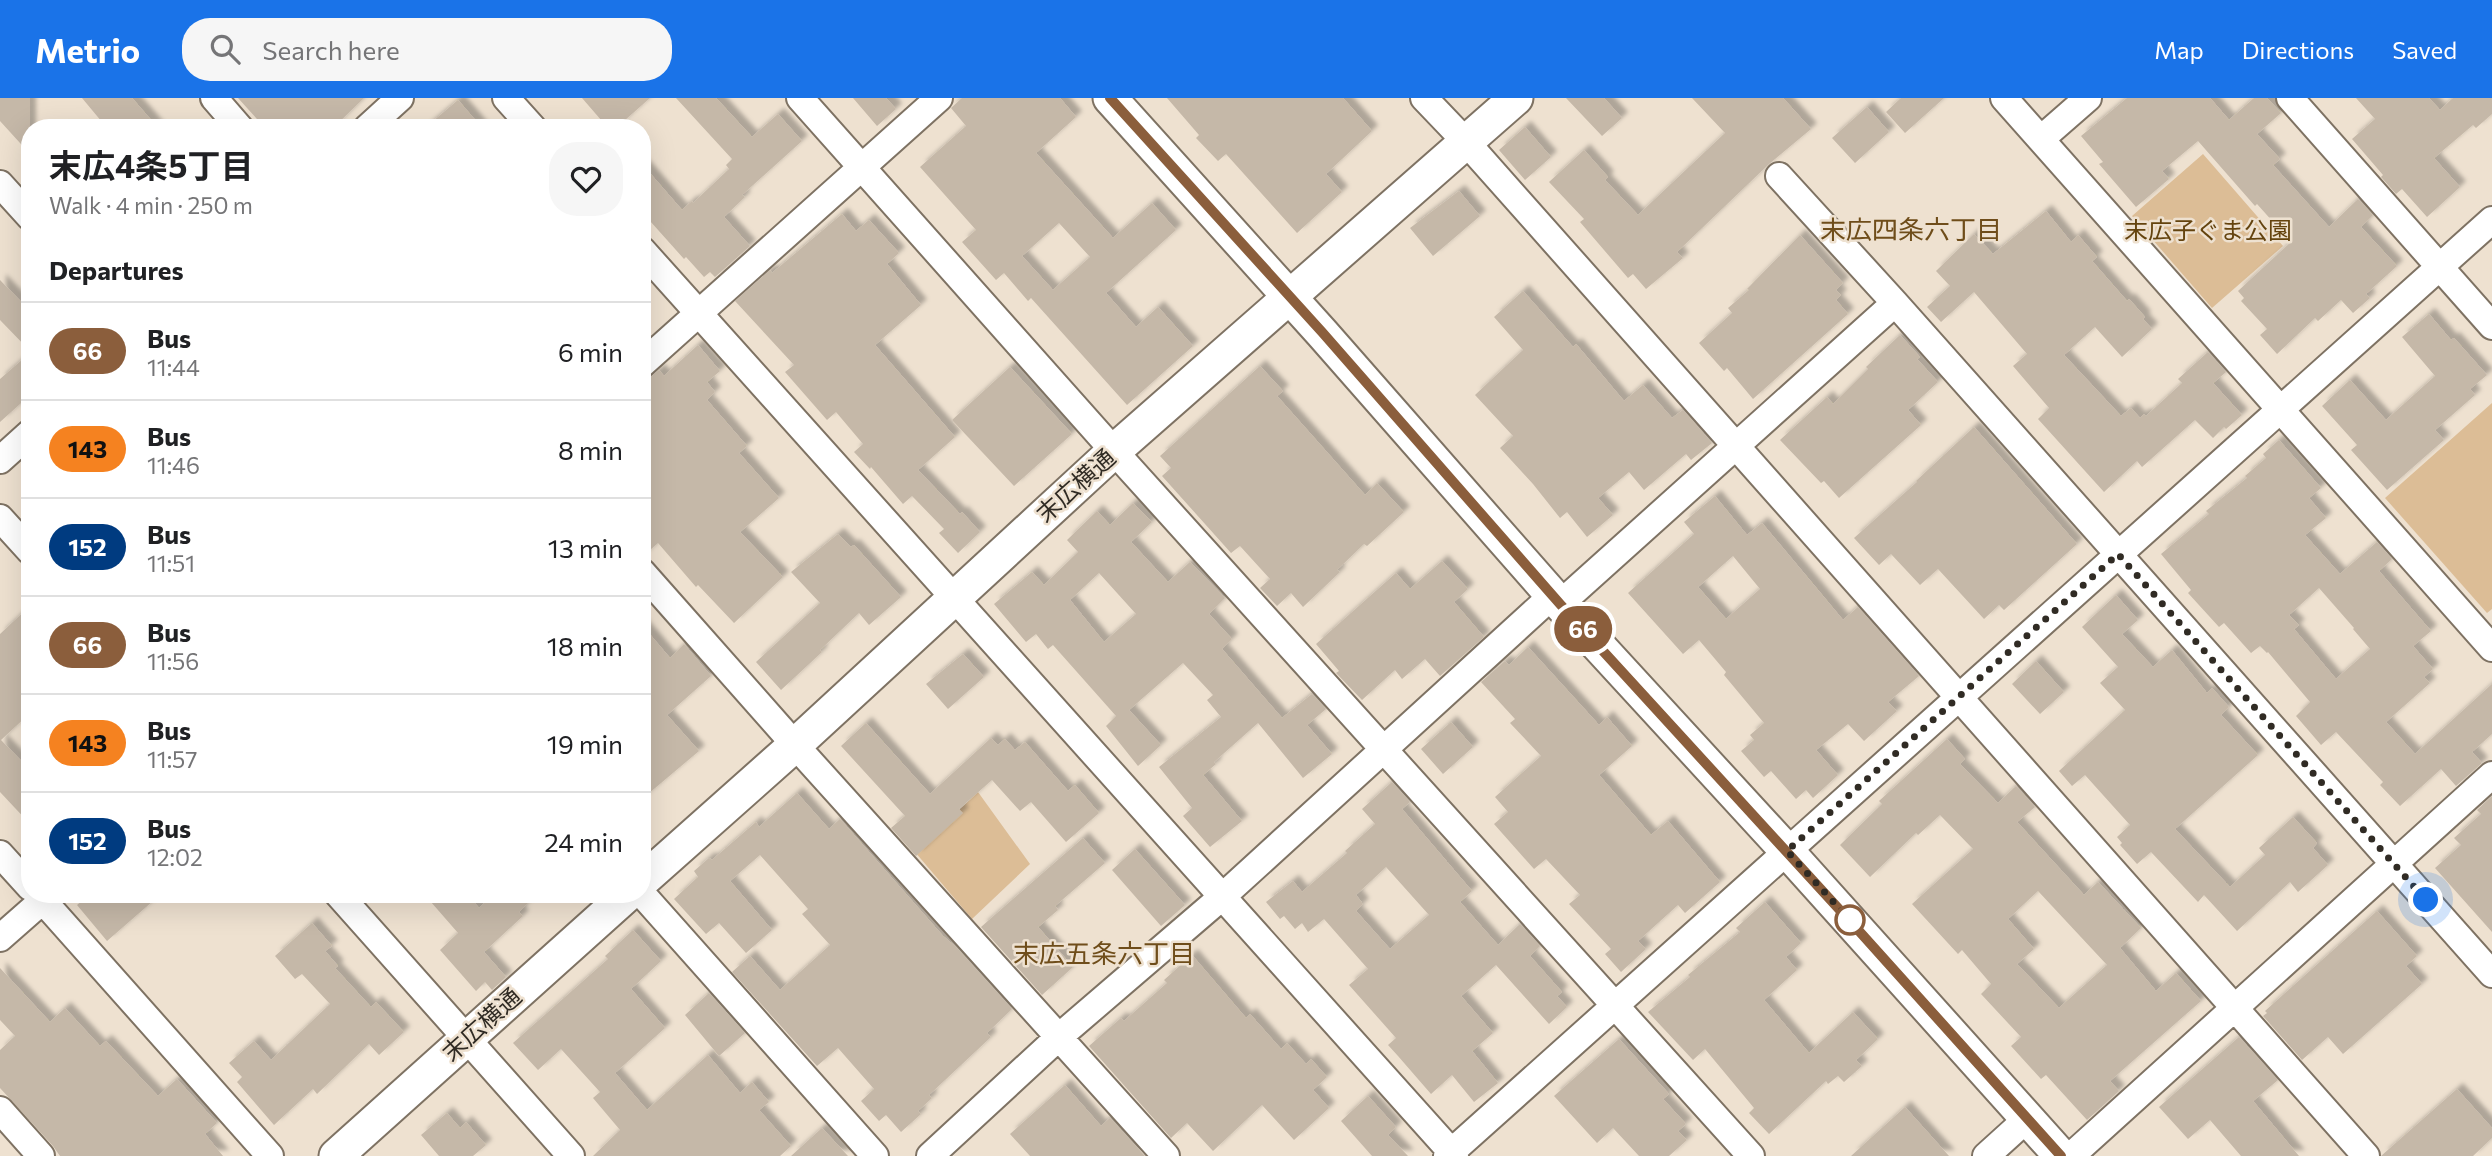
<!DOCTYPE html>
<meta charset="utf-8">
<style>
body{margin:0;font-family:Commissioner,"Noto Sans JP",sans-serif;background:#f6f6f6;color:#202124;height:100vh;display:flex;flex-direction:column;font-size:26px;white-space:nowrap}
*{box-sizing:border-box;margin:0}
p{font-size:23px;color:#757577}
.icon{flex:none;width:38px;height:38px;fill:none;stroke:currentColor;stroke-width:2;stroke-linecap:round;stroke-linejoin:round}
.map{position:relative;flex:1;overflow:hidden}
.sheet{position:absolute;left:21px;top:21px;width:630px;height:784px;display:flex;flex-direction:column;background:#fff;border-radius:28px;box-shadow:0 7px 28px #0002}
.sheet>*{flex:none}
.badge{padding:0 14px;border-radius:23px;font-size:24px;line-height:46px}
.you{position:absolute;width:35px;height:35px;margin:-18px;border:5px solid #fff;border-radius:50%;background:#1a73e8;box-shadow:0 0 0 10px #1a73e833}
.map>.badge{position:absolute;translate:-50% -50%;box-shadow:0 0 0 4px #fff}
h2{padding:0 28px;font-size:26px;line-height:63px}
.round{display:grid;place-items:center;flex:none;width:74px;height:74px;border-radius:28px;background:#f6f6f6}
.overview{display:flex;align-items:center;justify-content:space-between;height:119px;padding:0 28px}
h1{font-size:33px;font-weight:700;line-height:52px}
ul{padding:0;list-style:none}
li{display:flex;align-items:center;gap:21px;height:98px;padding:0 28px;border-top:2px solid #e0e0e0}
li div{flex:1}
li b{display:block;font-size:26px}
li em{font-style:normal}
li .badge{min-width:77px;font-weight:700;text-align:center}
header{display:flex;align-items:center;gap:42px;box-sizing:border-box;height:98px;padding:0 35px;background:#1a73e8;color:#fff}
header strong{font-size:33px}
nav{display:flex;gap:38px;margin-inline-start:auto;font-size:24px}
.search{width:490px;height:63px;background:#f6f6f6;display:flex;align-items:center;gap:18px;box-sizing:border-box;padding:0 24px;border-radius:28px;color:#757577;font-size:26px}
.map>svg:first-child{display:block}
.green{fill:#dcbd96}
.building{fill:#c5b8a8;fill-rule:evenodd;filter:url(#shadow)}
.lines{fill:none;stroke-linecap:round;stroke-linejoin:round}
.minor-casing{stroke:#7e7263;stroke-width:30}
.tertiary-casing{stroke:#7e7263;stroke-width:37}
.minor{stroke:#fff;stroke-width:26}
.tertiary{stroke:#fff;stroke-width:33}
.line-casing{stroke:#fff;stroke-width:16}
.line{stroke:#8b5e3c;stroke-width:10}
.walk{stroke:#302b24;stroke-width:7;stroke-dasharray:0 12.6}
.stop-dot{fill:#fff;stroke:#8b5e3c;stroke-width:3.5}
.labels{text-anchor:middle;stroke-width:5;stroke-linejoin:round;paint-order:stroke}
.park-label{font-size:24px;fill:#64430e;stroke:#eee1d0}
.street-label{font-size:24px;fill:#302b24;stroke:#eee1d0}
.neighbourhood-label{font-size:26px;fill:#6f4d1a;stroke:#eee1d0}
</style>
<header>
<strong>Metrio</strong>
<div class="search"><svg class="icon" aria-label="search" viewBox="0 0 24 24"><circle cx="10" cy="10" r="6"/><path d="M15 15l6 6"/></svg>Search here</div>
<nav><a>Map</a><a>Directions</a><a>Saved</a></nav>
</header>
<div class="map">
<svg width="2492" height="1058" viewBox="0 0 2492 1058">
<defs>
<filter id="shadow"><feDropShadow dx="6" dy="-6" stdDeviation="2" flood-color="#0004"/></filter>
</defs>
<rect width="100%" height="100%" fill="#eee1d0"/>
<!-- green -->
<path class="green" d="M2203,56L2283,148L2212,210L2132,118Z
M2492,305V511L2487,515L2385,400Z
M978,694L1030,766L972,821L915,754Z"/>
<!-- building -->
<path class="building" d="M0,0H30V56L0,23Z
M82,0H132L158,30H107Z
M238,0H364L333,30H265Z
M582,0H650L616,30H608Z
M676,0H716L752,39L778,16L802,43L742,97L745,99L724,119L750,148L715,179L710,174L704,179L686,159L684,161L642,114V66L682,112L692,103L693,105L729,71L726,67L732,61Z
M853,0H886L896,11L877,28Z
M962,0H1060L1076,19L1036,55L1113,140L1152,105L1176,132L1106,195L1136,229L1158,209L1193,248L1127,307L1031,200L1028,203L1004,175L996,182L962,144L976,132L920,69L966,28L951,10ZM1059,125L1090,159L1053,192L1022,158Z
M1167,0H1343L1372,33L1326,76L1342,94L1297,135L1226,56L1218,63L1196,40L1199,37Z
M1566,0H1604L1622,20L1602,38Z
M1692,0H1783L1811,31L1769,66L1677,154L1683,160L1646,191L1633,176L1628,180L1580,124L1584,121L1549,84L1584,52L1608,79L1605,82L1638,117L1725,35Z
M1901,0H1944L1905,35L1886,14Z
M2127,0H2210L2229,22L2254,0H2267L2281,15L2257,36L2280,61L2273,67L2329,129L2358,101L2373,117L2361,129L2397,168L2366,196L2370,200L2353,215L2341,202L2318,223L2315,220L2277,256L2260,237L2267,231L2241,203L2244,200L2238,193L2291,144L2257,106L2255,108L2198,43L2162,73L2169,81L2136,109L2099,66L2103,64L2081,38Z
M2356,0H2429L2440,12L2453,0H2492V16L2476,30L2473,27L2434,60L2460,89L2427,119L2402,91L2396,96L2381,79L2383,77L2352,41L2375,21Z
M458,2L482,30H425Z
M1867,9L1889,34L1855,65L1832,40Z
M1525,29L1551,59L1525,82L1499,52Z
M1459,93L1480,118L1433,158L1410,130Z
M2046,113L2071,144L2078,137L2097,159L2092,163L2127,203L2129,201L2145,219L2143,221L2152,231L2122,259L2095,229L2064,257L2121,318L2131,310L2140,320L2144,316L2146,318L2182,285L2178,281L2208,254L2226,274L2213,285L2242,317L2226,331L2224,329L2213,340L2195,322L2142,369L2137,363L2104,394L2038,321L2049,310L2013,268L2027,256L1974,194L1941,224L1927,209L1950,188L1936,173L1974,136L1993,156Z
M842,116L856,133L869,122L899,155L887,166L921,207L875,247L955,339L918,372L960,416L962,414L980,434L958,455L939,435L944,431L912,398L903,406L871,369L870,371L854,354L863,346L836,314L827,322L785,274L794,267L735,203L770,172L772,175Z
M1800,137L1843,185L1836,192L1841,197L1836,202L1848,216L1753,301L1727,270L1724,273L1699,245L1732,215L1728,210L1749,192L1747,191Z
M0,182L30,213V253L0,222Z
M1523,193L1573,249L1576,246L1624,303L1643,287L1672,320L1683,312L1712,345L1691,362L1686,356L1644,392L1629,374L1598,400L1613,417L1587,439L1567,414L1560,420L1533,386L1500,350L1513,338L1475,297L1523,252L1494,219Z
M2429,216L2451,242L2454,240L2487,277L2470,291L2475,297L2435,332L2444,342L2387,392L2351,352L2357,347L2322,308L2350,282L2386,322L2435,278L2402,239Z
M1900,237L1920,259L1917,261L1938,284L1908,312L1921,327L1839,400L1824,383L1821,385L1780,342L1827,299L1833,306L1868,271L1866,269Z
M698,247L720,273L707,284L715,294L707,302L747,348L739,355L779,400L740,434L783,479L734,525L698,487L696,489L658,445L642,459V281L652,278L659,272L664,278Z
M30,255V297L0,324V281Z
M1260,268L1283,293L1277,298L1365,397L1377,385L1404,414L1367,448L1364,446L1337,472L1340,474L1303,509L1291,495L1277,508L1260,490L1270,481L1240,448L1231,455L1162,378L1171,370L1160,358Z
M1010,269L1072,336L1014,388L952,322Z
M1974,329L2077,446L2004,512L1999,507L1984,521L1938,471L1920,487L1891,456L1879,467L1854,440L1917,384L1916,383Z
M2279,342L2321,390L2309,400L2326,420L2305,437L2340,476L2377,444L2392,461L2379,473L2431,533L2413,548L2433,571L2424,579L2430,585L2386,624L2415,656L2492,586V636L2472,654L2482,665L2456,688L2441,671L2400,708L2380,687L2383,684L2336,634L2321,647L2296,618L2310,604L2268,554L2267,555L2260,548L2251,555L2224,525L2219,529L2188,495L2191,492L2161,456L2209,416L2206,413L2247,380L2245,378L2266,360L2263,356ZM2319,490L2354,530L2353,531L2370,551L2336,581L2294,531L2299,527L2289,517Z
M1715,398L1747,437L1762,425L1843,522L1858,509L1919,578L1888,604L1897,613L1864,643L1848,626L1816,652L1838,677L1813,700L1806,692L1796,701L1771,673L1764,679L1741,653L1754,642L1750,637L1764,625L1724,577L1726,574L1699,542L1683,556L1628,495L1694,436L1684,424ZM1733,458L1760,491L1726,521L1698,489Z
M1133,405L1152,424L1131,444L1168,484L1190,464L1225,500L1209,516L1232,541L1222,551L1282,620L1312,596L1326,611L1307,627L1332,656L1303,680L1258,625L1214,664L1216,666L1203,677L1242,723L1210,749L1183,718L1192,710L1159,669L1221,619L1207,602L1213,597L1183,565L1129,612L1161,647L1138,668L1106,628L1116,618L1053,547L1048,551L1036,536L1026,544L994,506L1032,474L1044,487L1078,454L1067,442L1097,413L1110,427ZM1099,475L1136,516L1104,544L1070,502Z
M838,436L851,449L854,447L901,499L869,527L859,515L820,552L822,554L781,592L756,564L820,505L791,474Z
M1442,463L1468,491L1454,504L1484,539L1440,578L1425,561L1402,581L1395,572L1362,602L1336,575L1339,573L1316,546L1396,475L1410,491Z
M2116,497L2138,522L2122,536L2153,569L2172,552L2207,595L2212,590L2229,609L2221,617L2258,657L2175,731L2230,789L2265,757L2259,750L2293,719L2317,745L2313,750L2328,767L2298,794L2290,784L2237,833L2204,797L2198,804L2151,754L2137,766L2120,747L2122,745L2117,739L2130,727L2085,677L2072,688L2059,673L2125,612L2100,585L2118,569L2082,529Z
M30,508V615L1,642L30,672V726L0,694V536Z
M642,527L670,560L684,546L711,578L667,617L699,653L642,701Z
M1528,549L1599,627L1607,619L1632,648L1599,677L1651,737L1668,723L1720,784L1685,815L1678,807L1638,843L1646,851L1621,874L1605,856L1611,851L1569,806L1580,797L1546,761L1534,771L1494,726L1508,714L1495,699L1541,658L1510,625L1515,621L1481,584L1505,563L1509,567Z
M963,556L984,579L948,611L926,586Z
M2036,563L2064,594L2040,616L2012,586Z
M1451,624L1473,649L1443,676L1421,651Z
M866,625L930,696L991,640L998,647L1005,641L1015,652L1025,644L1068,693L1075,687L1099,715L1066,744L1031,704L1020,713L992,682L959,711L963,715L916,758L891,730L905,718L841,648Z
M1947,641L1965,661L1960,666L1998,705L2016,688L2035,709L2017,724L2084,797L2098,784L2141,830L2120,850L2156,893L2176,875L2201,903L2110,983L2119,993L2087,1022L2046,977L2041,981L2011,948L2021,939L1981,896L1991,886L1962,852L1958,856L1912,806L1973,751L1940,717L1918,737L1916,735L1870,779L1840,747L1882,706L1879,703ZM2038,793L2107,867L2059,910L2017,866L2034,851L2008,821Z
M1392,684L1410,704L1402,711L1472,793L1460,804L1498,847L1520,826L1540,848L1530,858L1562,894L1557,898L1567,909L1549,926L1496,867L1461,898L1493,935L1472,953L1498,985L1474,1004L1452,977L1431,996L1398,958L1388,947L1396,940L1349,887L1368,871L1324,821L1308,834L1302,825L1295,831L1284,818L1280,821L1266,804L1293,783L1302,794L1347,755L1345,753L1375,726L1362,711ZM1386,769L1429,817L1390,851L1356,813L1363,806L1356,797Z
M797,695L829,731L840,721L943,838L956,849L1012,911L987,935L991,939L929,997L932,1000L918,1013L921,1016L901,1034L886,1017L879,1023L861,1003L874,991L838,950L817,968L732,874L750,858L780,892L830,847L802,816L808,811L760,757L730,783L772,832L746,855L719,825L706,836L674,801L698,779L694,773L709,760L712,762L756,724L759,729Z
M2492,698V834L2435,770L2461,747L2454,740L2481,716L2477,712Z
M1083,740L1105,765L1055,808L1058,812L1038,829L1073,869L1042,897L981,829Z
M1135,751L1185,807L1161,828L1112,772Z
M90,796H161L107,843L77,807Z
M424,796H467L479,810L494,796H537L519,814L523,818L484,854L506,879L492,892L485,884L476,893L440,852L458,835Z
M1765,804L1801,845L1786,859L1797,872L1764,902L1809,955L1853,914L1878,941L1856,962L1862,968L1844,984L1838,978L1828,986L1826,983L1769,1036L1749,1015L1754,1010L1705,951L1693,962L1648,914L1690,879L1688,877L1740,834L1736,830Z
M2377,813L2417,858L2406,868L2422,886L2343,956L2328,939L2302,962L2263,918L2267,915L2265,913Z
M312,825L332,848L325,853L338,868L335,870L371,909L376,904L404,934L379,957L369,946L317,996L313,991L274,1027L237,984L242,979L229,965L254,943L271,962L330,906L302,876L295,881L275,858Z
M633,832L661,863L631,891L665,930L615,975L647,1012L708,957L740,995L752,984L769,1004L759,1012L791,1048L780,1058H593L620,1032L593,1000L600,994L561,951L538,972L513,945L608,861L605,858Z
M1192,857L1246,920L1250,916L1281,951L1287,945L1306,966L1311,961L1327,979L1313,992L1329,1010L1294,1042L1262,1007L1213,1053L1187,1025L1171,1040L1089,948L1121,920L1124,923L1167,885L1164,882Z
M0,870L50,924L65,910L100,948L106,943L158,998L177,981L217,1025L205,1036L223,1058H60L53,1048L0,990V952L15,938L0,922Z
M709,895L745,935L719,958L685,917Z
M2239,939L2278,982L2253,1003L2299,1058H2241L2210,1022L2188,1041L2159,1009Z
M1619,941L1669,996L1663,1001L1686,1026L1678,1033L1687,1042L1669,1058H1639L1613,1030L1597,1045L1554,998Z
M1065,987L1101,1028L1110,1020L1145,1058H1030L1010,1036Z
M2457,991L2492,1030V1040L2473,1058H2381Z
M1368,998L1396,1029L1388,1037L1408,1058H1372L1341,1023Z
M1905,1009L1949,1058H1851Z
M447,1015L460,1030L466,1024L486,1047L473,1058H439L421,1037Z
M822,1030L848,1058H791Z"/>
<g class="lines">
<!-- minor casing -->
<g class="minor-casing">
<path id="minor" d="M214,0L240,30
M506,0L533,30
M800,0L1114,353L1751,1058
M1424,0L1467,45L2366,1058
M2004,0L2492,550
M2290,0L2492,228
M367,30L400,0
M2041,41L2088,0
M1779,78L1895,205L2492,876
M0,86L30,119
M642,152L1455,1058
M642,266L939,0
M0,362L30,335
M0,420L30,453
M642,474L795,647L1166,1058
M1560,506L1895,205
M0,756L30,789
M37,796L270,1058
M338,796L571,1058
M642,796L875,1058
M0,840L50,796
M0,1012L41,1058
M930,1058L1060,938L1223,798L1553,497
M1447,1058L2492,122
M1986,1058L2028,1020
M2071,1058L2492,677"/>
</g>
<!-- tertiary casing -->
<g class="tertiary-casing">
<path id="tertiary" d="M1110,0L1322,235L1560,506L1787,753L2061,1058
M642,783L795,647L1114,353L1516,0
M336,1058L628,796"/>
</g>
<!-- minor -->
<use href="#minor" class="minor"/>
<!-- tertiary -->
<use href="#tertiary" class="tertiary"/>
</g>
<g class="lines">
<!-- line casing -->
<g class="line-casing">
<path id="line" d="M1110,0L1322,234L1560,506L1859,833L2061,1058"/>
</g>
<!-- line -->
<use href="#line" class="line"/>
<!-- walk -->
<path class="walk" d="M1850,822L1787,753L2118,456L2426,802"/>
</g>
<!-- markers -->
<circle class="stop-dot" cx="1850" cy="822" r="14"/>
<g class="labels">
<!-- park labels -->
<g class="park-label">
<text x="2208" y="141">末広子ぐま公園</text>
</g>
<!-- street labels -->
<g class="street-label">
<text transform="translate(1076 388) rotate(-42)" y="8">末広横通</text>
<text transform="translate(482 927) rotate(-42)" y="8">末広横通</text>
</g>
<!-- neighbourhood labels -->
<g class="neighbourhood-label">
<text x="1911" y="141">末広四条六丁目</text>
<text x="1104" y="865">末広五条六丁目</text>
</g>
</g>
</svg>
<div class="you" style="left:2426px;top:802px"></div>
<b class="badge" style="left:1583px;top:531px;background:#8b5e3c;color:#fff">66</b>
<section class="sheet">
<div class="overview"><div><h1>末広4条5丁目</h1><p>Walk · 4 min · 250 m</p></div><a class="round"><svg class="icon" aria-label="heart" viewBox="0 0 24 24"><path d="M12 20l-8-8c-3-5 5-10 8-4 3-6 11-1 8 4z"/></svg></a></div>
<h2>Departures</h2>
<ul>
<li><span class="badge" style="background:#8b5e3c;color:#fff">66</span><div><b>Bus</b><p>11:44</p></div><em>6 min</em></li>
<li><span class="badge" style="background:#f58220;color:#111">143</span><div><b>Bus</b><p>11:46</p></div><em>8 min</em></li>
<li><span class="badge" style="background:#003b80;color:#fff">152</span><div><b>Bus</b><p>11:51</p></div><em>13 min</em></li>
<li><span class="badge" style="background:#8b5e3c;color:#fff">66</span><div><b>Bus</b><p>11:56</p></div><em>18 min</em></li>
<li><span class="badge" style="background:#f58220;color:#111">143</span><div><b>Bus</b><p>11:57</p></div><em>19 min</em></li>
<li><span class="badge" style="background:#003b80;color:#fff">152</span><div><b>Bus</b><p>12:02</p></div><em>24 min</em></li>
</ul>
</section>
</div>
